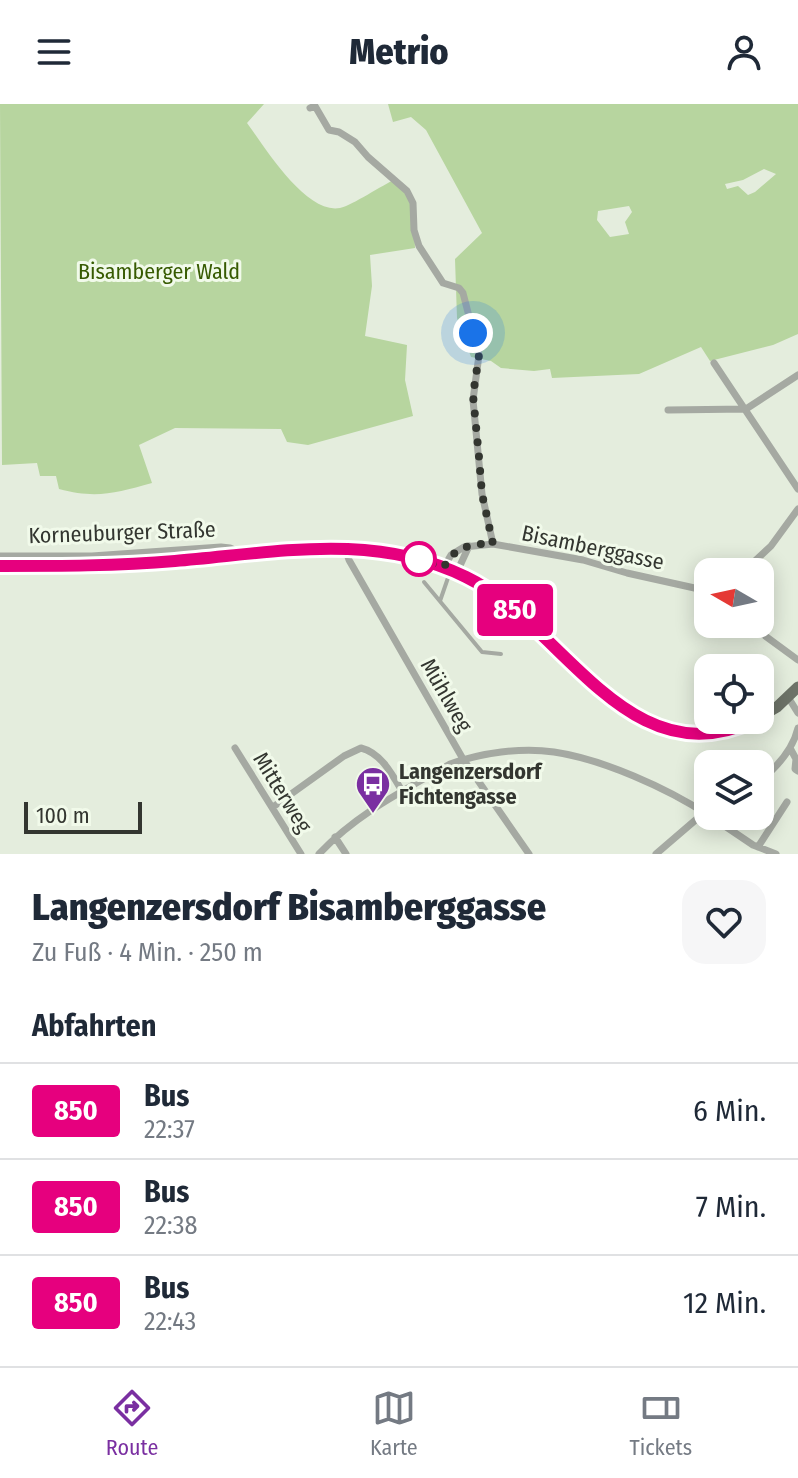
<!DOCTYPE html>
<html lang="de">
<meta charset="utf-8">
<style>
body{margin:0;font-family:"Fira Sans Condensed",sans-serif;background:#f6f6f7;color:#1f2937;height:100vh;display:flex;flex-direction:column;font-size:30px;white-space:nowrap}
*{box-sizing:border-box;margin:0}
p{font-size:26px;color:#747a83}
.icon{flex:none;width:44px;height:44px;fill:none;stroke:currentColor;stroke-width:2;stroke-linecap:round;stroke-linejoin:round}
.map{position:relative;height:750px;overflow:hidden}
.side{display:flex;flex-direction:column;background:#fff;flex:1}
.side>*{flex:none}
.badge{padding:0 16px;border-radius:6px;font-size:28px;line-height:52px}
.needle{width:52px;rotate:279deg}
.controls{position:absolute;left:694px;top:454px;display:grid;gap:16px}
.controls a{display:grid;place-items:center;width:80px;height:80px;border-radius:16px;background:#fff;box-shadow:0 4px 20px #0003;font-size:40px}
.scale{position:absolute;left:24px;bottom:20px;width:118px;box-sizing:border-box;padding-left:8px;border:4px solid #333630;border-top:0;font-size:22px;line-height:28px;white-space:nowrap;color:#333630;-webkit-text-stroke:6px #f1faea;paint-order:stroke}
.you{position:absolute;width:40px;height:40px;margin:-20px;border:6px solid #fff;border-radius:50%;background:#1a73e8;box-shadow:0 0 0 12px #1a73e833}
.map>.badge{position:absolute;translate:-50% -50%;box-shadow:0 0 0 4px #fff}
h2{padding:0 32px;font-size:30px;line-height:72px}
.round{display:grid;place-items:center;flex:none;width:84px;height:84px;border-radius:24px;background:#f6f6f7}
.head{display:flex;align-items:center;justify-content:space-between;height:136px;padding:0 32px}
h1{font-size:38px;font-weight:800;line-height:60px}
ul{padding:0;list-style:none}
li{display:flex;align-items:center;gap:24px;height:96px;padding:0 32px;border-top:2px solid #e0e1e3}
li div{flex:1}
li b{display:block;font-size:30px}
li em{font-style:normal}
li .badge{min-width:88px;font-weight:700;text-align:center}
header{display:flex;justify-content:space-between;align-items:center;height:104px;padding:0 32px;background:#fff;font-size:36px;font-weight:800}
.menu{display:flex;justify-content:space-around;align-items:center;height:112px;border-top:2px solid #e0e1e3;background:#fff;font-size:22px;color:#747a83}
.menu a{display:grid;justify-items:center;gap:4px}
.menu .on{color:#7a2fa1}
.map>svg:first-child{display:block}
.green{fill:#b7d59f;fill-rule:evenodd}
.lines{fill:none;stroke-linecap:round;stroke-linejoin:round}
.service{stroke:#a5a9a2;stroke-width:4}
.minor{stroke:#a5a9a2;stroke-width:7}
.primary{stroke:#6d7368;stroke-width:11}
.line-casing{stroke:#fff;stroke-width:18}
.line{stroke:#e6007e;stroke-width:12}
.walk{stroke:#333630;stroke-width:8;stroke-dasharray:0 14.4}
.stop-dot{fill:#fff;stroke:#e6007e;stroke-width:4}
.labels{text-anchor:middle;stroke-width:6;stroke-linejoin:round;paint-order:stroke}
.park-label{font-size:22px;fill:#375b02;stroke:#f1faea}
.street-label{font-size:22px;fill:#333630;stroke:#f1faea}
.poi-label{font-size:22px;font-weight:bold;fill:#333630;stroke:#f1faea;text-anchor:start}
</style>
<header><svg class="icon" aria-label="menu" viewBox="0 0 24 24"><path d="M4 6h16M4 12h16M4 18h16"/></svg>Metrio<svg class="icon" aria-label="person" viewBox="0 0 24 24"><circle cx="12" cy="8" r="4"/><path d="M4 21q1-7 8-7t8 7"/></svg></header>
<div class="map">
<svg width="798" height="750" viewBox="0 0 798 750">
<rect width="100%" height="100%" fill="#e4eddd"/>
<!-- green -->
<path class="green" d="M0,0H264L247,19C264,42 306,111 340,104C353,101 382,81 396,75L413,93L415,144L370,151L372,182L365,232L407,241L405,276L413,312L308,341L287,338L281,325L175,324L139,341L152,379C116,389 96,395 59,385L56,372H40L37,359L2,361Z
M388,0H798V230L773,241L710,257L701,243L639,270L552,274L550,265L534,267L501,264L491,257L471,253L457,214L455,155L482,129L426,26L411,13L393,18ZM764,65L776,70L755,88L748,91L738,82L727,85L725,80L743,76ZM629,102L632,108L625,118L629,130L610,133L597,116L598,107Z"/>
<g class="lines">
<!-- service -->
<path class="service" d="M424,478L482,548L501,550
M440,497L450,468"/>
<!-- minor -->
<path class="minor" d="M310,4L315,2L329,26L339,28L355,38L368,53L407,87L413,99L414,126L419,142L443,179L459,184L463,189L479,251L473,296L482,390L493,440
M714,259L798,385
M668,306L746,305L798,271
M345,444L349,456L463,655L529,750
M0,452H92L221,443L230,444L243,450
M444,463L451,451L464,443L493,440L583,456L627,469L708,487
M457,468L469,442
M743,468L771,442L798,405
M749,520L798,556
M788,593L798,609
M235,644L301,750
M790,644L796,655L795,665L798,667
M760,677C777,663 793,645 798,624
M273,703L344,652L361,644C381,649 392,670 402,687
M710,712L753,741L776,750
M335,733L346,750
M758,743L787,698
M319,750C356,710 403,687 450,660C481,649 521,643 554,648C602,655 667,684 708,711
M656,750L706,707"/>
<!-- primary -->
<path class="primary" d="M0,462C58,463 117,462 175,457C275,449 372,428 466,473C563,518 628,678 755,616
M760,613L777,603L798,583"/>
</g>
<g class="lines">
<!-- line casing -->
<g class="line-casing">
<path id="line" d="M0,462C58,462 117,462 175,457C274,449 373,427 466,473C562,519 628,677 755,616"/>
</g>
<!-- line -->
<use href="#line" class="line"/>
<!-- walk -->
<path class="walk" d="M419,455L444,463C454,443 472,439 493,440L482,390L479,353L473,291L479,251L473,229"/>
</g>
<!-- icons -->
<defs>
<g id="bus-pin" transform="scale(1.8)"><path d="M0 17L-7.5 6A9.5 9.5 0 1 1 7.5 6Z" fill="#7a2fa1" stroke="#f1faea"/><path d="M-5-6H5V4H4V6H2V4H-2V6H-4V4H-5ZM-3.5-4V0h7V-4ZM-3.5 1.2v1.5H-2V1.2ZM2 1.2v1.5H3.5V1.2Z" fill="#fff"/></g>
</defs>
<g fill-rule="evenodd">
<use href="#bus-pin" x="373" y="680"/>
</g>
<!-- markers -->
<circle class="stop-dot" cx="419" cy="455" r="16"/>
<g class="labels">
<!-- park labels -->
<g class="park-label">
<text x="159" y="175">Bisamberger Wald</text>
</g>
<!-- street labels -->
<g class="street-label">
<text transform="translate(122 428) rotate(-2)" y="8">Korneuburger Straße</text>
<text transform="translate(593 443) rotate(12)" y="8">Bisamberggasse</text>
<text transform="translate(447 591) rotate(60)" y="8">Mühlweg</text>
<text transform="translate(283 688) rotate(58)" y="8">Mitterweg</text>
</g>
<!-- poi labels -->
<g class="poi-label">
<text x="399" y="675">Langenzersdorf<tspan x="399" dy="25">Fichtengasse</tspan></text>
</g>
</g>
</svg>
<div class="controls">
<a><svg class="needle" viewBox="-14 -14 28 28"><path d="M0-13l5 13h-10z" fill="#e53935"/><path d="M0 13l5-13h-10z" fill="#747a83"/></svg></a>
<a><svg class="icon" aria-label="locate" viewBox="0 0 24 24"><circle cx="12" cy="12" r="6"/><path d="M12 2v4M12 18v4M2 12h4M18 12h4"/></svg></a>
<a><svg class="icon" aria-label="layers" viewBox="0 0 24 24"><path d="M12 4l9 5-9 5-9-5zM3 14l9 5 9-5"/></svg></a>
</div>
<div class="scale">100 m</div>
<div class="you" style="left:473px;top:229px"></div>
<b class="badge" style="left:515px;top:506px;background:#e6007e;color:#fff">850</b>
</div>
<section class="side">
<div class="head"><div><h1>Langenzersdorf Bisamberggasse</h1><p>Zu Fuß · 4 Min. · 250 m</p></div><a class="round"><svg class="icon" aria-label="heart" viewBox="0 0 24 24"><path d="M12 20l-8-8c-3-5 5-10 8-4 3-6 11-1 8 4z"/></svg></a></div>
<h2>Abfahrten</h2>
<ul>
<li><span class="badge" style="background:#e6007e;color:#fff">850</span><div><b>Bus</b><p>22:37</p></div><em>6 Min.</em></li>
<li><span class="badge" style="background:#e6007e;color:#fff">850</span><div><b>Bus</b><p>22:38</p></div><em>7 Min.</em></li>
<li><span class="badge" style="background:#e6007e;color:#fff">850</span><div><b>Bus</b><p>22:43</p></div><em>12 Min.</em></li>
</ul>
</section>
<nav class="menu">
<a class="on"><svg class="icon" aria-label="directions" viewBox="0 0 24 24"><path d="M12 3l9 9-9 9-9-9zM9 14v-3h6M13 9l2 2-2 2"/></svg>Route</a>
<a><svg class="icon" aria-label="map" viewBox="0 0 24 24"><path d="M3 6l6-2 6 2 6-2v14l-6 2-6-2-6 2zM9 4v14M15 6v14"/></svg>Karte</a>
<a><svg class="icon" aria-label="tickets" viewBox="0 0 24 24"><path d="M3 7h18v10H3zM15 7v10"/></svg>Tickets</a>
</nav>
